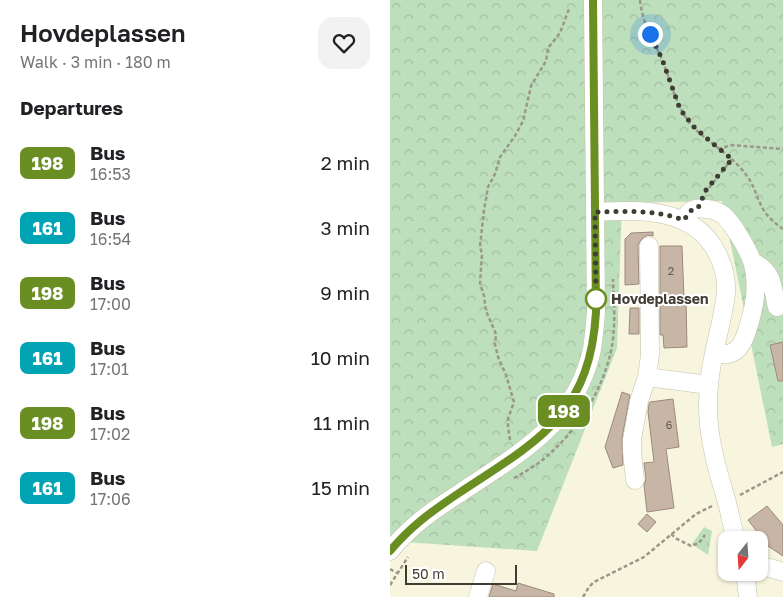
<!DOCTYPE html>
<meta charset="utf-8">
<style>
body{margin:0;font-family:"Golos Text",sans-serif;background:#f2f2f2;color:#202124;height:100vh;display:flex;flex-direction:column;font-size:19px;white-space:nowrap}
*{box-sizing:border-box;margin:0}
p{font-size:16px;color:#757577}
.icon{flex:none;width:28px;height:28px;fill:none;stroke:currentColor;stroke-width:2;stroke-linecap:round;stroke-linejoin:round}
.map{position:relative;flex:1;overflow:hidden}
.drawer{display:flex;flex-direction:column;background:#fff;width:390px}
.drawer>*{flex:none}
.badge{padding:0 10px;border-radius:8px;font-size:18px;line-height:32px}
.needle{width:32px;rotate:197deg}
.fabs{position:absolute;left:328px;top:531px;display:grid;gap:10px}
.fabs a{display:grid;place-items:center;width:50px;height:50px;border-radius:10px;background:#fff;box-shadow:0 1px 4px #0004;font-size:25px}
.scale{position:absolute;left:15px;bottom:12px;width:112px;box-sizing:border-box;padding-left:5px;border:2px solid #3e3c33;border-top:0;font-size:14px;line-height:18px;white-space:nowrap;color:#3e3c33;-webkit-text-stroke:4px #fff;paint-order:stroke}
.you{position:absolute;width:25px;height:25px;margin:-12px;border:4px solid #fff;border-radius:50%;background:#1a73e8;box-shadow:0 0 0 8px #1a73e833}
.map>.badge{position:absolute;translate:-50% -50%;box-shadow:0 0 0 2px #fff}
h2{padding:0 20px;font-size:19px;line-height:45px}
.round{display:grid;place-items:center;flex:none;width:52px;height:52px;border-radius:15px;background:#f2f2f2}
.headline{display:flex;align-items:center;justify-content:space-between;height:85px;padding:0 20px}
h1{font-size:24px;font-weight:600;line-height:38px}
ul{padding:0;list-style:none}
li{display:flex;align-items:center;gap:15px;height:65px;padding:0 20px}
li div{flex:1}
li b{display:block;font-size:19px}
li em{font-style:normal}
li .badge{min-width:55px;font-weight:700;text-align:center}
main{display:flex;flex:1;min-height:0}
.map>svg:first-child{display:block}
.forest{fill:url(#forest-crowns)}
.park{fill:url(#park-tufts)}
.building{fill:#c7b5a6;stroke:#9c8a7c}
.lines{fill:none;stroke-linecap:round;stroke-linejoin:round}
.minor-casing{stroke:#c4c0ab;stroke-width:19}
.path{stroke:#9a9888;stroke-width:2.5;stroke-dasharray:4 2.5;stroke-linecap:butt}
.minor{stroke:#fff;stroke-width:18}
.line-casing{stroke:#fff;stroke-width:11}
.line{stroke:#6b8e23;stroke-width:8}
.walk{stroke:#3e3c33;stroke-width:5;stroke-dasharray:0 9}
.stop-dot{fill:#fff;stroke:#6b8e23;stroke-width:2.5}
.labels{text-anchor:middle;stroke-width:4;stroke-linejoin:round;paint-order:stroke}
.number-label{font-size:11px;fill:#605a50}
.stop-label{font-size:14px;font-weight:bold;fill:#3e3c33;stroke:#fff;text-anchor:start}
</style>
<main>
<section class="drawer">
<div class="headline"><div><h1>Hovdeplassen</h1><p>Walk · 3 min · 180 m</p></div><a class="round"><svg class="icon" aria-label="heart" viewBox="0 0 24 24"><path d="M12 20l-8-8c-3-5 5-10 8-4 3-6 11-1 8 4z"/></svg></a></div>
<h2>Departures</h2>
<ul>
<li><span class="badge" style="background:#6b8e23;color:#fff">198</span><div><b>Bus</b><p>16:53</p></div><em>2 min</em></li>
<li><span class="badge" style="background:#00a3b4;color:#fff">161</span><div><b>Bus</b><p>16:54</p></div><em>3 min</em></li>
<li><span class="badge" style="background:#6b8e23;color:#fff">198</span><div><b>Bus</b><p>17:00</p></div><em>9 min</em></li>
<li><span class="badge" style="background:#00a3b4;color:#fff">161</span><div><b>Bus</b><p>17:01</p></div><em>10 min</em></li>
<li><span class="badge" style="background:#6b8e23;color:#fff">198</span><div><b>Bus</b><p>17:02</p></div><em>11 min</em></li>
<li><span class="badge" style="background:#00a3b4;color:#fff">161</span><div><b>Bus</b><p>17:06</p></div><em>15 min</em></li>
</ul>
</section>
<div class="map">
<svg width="393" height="597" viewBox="0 0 393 597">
<defs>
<pattern id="forest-crowns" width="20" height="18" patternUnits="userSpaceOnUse" patternTransform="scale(1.25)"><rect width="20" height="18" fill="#bddfbc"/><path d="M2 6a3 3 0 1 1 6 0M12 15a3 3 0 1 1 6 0" fill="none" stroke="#a4c0a2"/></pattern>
<pattern id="park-tufts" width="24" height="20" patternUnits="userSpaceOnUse" patternTransform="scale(1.25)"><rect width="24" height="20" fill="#bddfbc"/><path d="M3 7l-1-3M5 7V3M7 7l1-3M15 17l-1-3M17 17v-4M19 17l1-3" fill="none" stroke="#a4c0a2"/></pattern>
</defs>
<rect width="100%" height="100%" fill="#f8f5de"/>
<!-- forest -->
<path class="forest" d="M0,0H393V444L382,447L332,201L232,203L227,348L147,551L0,541Z"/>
<!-- park -->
<path class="park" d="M314,527L322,531L318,555L302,544Z"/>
<!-- building -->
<path class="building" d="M263,232V236L258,235L254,237L250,241L248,246L249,284L235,285V239L241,233Z
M270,246H292L294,299H296L297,347L274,348L273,335H270Z
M240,308H249V334H239Z
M393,342V381H388L380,345Z
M232,392L240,395L232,438L233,465L223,468L215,447Z
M283,399L289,447L276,449L284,508L257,512L254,485L256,479L254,463L264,462L258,412L259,404L260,402Z
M377,506L393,525V556L378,546L358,520Z
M257,514L266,522L257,532L248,524Z
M128,583L164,594V597H99L103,584L126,591Z"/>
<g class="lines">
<!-- minor casing -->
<g class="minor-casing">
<path id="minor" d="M205,212C249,210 304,207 327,253C333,265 337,279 336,293C334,313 328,333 324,353C320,371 318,388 318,406C318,438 327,469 336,499C340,513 342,526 346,540
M294,220C296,217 298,213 300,211C305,208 310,208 315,209C320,209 325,210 330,213C341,219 359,251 363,264C369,287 364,309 357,331C351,349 344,358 324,353
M363,262C384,272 382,287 387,307
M257,377L319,385
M245,480L242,452V440L249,401L257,377L260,355L259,246
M0,551C20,526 43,510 70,493C128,454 186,424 202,349C204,337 205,324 206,312L203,0
M369,567L380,568L393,572
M355,572L358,597
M88,597L96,571"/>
</g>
<!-- path -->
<path class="path" d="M250,0C252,22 262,38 271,57C281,81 286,108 303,127C320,144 343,156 357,176C364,185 366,196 372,207C376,216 385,223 393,229
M328,149L342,145L393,149
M315,193L342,159
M120,440L118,426V419L124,402L116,375L108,357L105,344L106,334L96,311L94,296L90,283L92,254L90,246L94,210L98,187L105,174L110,157L125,136L133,121L141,86L156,61L158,48L170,33L179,9
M124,478C133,473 142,468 150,462C185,434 211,395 221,351C226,328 224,302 223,279
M350,495L393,472
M281,534L287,539L301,546L309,543L315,535
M0,569L7,573
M0,585L18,557
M193,597L199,587L204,582L254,557L306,514L322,506"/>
<!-- minor -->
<use href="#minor" class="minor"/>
</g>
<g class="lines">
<!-- line casing -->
<g class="line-casing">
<path id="line" d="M0,551C21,526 42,511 69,493C148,441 200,415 206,312L203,0"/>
</g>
<!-- line -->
<use href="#line" class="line"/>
<!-- walk -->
<path class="walk" d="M206,299L205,212C235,211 266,210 294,220L300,211L308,208L316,190L342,159L328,148L303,126L290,109L272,59L260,34"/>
</g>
<!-- markers -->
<circle class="stop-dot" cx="206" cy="299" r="10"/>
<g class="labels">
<!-- number labels -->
<g class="number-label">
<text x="281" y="275">2</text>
<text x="279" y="429">6</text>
</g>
<!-- stop labels -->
<g class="stop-label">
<text x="221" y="304">Hovdeplassen</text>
</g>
</g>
</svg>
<div class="fabs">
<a><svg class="needle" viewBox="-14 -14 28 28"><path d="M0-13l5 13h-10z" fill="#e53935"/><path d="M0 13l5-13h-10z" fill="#757577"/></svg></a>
</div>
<div class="scale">50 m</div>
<div class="you" style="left:260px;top:34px"></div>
<b class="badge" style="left:174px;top:411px;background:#6b8e23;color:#fff">198</b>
</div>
</main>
